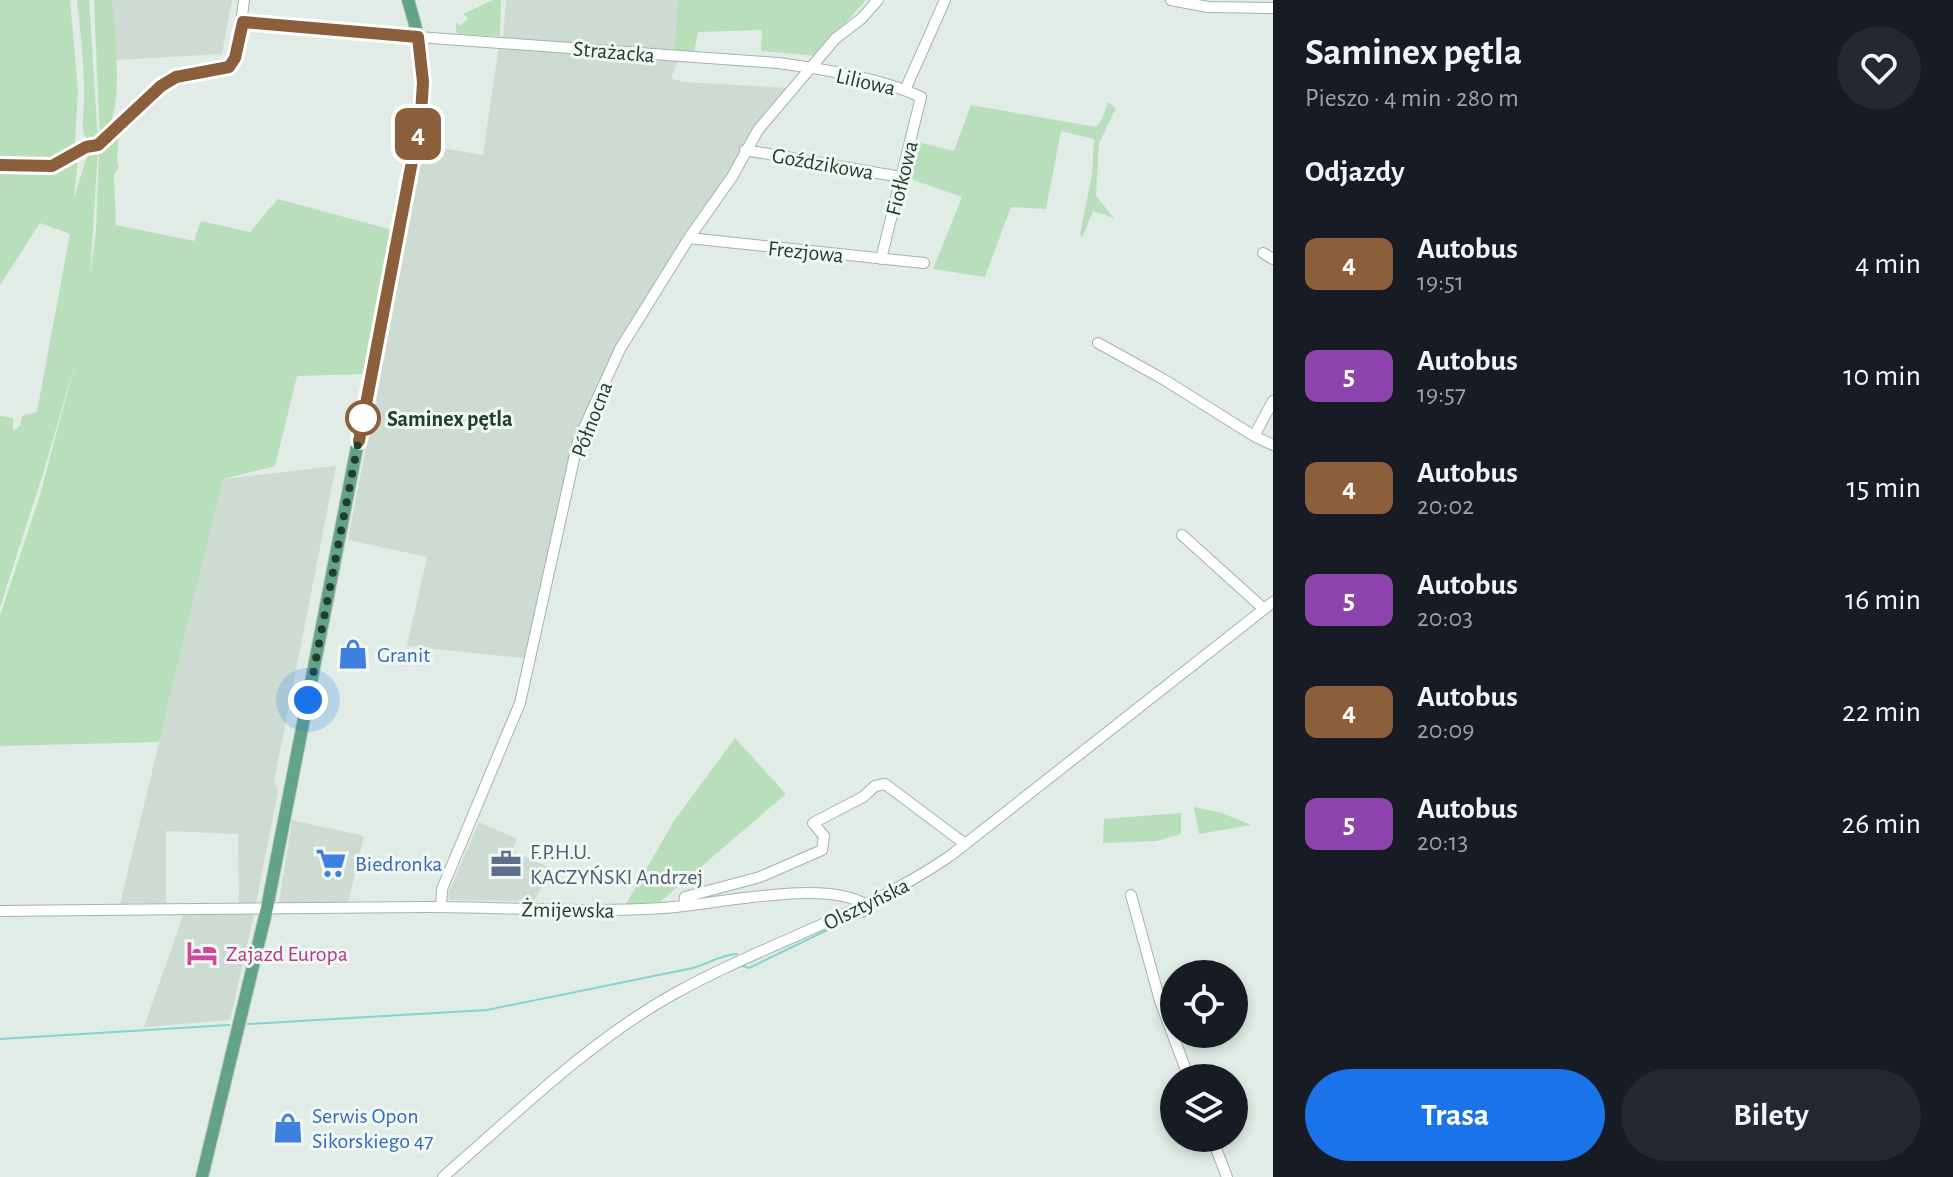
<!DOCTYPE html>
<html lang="pl">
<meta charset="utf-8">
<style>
body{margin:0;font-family:"Alegreya Sans",sans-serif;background:#242831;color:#f1f3f6;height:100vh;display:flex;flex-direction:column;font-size:30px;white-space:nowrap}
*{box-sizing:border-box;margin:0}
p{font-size:26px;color:#9ea1a6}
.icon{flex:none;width:44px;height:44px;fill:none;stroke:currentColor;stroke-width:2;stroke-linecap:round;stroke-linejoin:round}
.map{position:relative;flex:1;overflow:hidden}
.sheet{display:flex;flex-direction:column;background:#171b24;width:680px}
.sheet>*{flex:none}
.badge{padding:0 16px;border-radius:12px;font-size:28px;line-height:52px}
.controls{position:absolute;left:1160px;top:960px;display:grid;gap:16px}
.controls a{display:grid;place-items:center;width:88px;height:88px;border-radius:50%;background:#171b24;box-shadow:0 4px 12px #0003;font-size:40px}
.you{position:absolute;width:40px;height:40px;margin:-20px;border:6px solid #fff;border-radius:50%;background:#1a73e8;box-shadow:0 0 0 12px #1a73e833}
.map>.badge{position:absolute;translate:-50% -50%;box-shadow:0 0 0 4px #fff}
h2{padding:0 32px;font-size:30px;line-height:72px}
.round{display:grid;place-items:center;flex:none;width:84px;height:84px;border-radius:42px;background:#242831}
.overview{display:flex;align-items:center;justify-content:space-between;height:136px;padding:0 32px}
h1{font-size:38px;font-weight:600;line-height:60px}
.cta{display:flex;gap:16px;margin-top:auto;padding:16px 32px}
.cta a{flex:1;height:92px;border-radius:48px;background:#1a73e8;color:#fff;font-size:32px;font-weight:600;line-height:92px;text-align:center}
.cta a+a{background:#242831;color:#f1f3f6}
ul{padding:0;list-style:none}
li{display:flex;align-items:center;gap:24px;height:112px;padding:0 32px}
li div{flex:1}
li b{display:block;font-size:30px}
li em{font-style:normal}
li .badge{min-width:88px;font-weight:700;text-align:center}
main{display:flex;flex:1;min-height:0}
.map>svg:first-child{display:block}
.built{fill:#cedbd3}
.green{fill:#b8debc}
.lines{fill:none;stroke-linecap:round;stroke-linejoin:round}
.stream{stroke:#86d3d3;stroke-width:2}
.minor-casing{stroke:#a3b4ab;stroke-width:12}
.major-casing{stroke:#c1c9c5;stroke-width:14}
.minor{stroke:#fff;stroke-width:10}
.major{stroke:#63a388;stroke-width:12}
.line-casing{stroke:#fff;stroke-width:18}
.line{stroke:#8b5e3c;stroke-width:12}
.walk{stroke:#203d30;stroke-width:8;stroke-dasharray:0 14.4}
.stop-dot{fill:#fff;stroke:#8b5e3c;stroke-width:4}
.labels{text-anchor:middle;stroke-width:6;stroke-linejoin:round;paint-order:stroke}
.street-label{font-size:22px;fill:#203d30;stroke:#f1f8f3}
.stop-label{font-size:22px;font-weight:bold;fill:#203d30;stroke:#f1f8f3;text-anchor:start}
.shop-label{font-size:22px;fill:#366cbe;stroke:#f1f8f3;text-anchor:start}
.service-label{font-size:22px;fill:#4e5e75;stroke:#f1f8f3;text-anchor:start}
.hotel-label{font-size:22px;fill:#b23c85;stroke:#f1f8f3;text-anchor:start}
</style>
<main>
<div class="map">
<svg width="1273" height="1177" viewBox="0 0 1273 1177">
<rect width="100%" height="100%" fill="#e0ece5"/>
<!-- built -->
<path class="built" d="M112,0H232L222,54L116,60Z
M506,0H678L674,50L503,38Z
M499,45L676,60L678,62L671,78L683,82L789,88L750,133L722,188L673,259L578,432L532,659L407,646L427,557L348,540L424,145L483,155Z
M336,466L274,782L278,791L256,903H239L238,834L166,831V903L120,904L223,479Z
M292,820L364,836L348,903H279Z
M479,822L517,839L512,851L553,869L534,901L450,900L448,894Z
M184,913L254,915L230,1020L144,1027Z"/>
<!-- green -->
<path class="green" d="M0,0H70L78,90L75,142L78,158L74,198L89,150H98L90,277L96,231L99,150L119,132L117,161L119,166L114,175L116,225L194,241L201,221L250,232L278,199L392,230L365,374L297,376L275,466L223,479L159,742L0,746V616L40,495L76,360L42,477L0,607V416L13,418V431L20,426L22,416L37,412L70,234L40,223L0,285Z
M77,0H89L98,142H89C80,132 83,119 84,106C85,70 81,36 77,0Z
M94,0H112C114,35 127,115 100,141Z
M493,0H501L500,36L461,35L456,32V22L460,26L468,19L463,14Z
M678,0H866L816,56L761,51L762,30L698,32L694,52L674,50Z
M1108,102L1116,108L1099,143L1096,196L1114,218L1093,211L1082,238L1080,234L1092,175L1094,139L1061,131L1046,209L1011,207L985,277L933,269L962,197L911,179L918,142L954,151L971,105L1096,127L1102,119Z
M735,738L786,794L660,902L626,904L674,821Z
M1194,807L1222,813L1251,825L1199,834Z
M1181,813V834L1157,841L1103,843L1104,819Z"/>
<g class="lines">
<!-- stream -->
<path class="stream" d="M743,966L749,968L844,922L869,915
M248,1024L487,1010L693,968C707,964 723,954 737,954
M0,1039L229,1025"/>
<!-- minor casing -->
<g class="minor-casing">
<path id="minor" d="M1171,0L1208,7L1273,8
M418,37L778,63C823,69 880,78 921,97L881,259
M905,90L945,0
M745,150L901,177
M0,165L52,166L86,147L98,145L105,141L161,86L176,77L229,67L238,45L244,0
M689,238L924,263
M1263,253L1273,259
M1098,343L1163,379L1254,436
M1273,401L1254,436L1273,445
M1182,535L1264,609
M1131,895L1160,1001L1189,1078
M684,906L685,897L760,877L822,850L824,836L813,823L863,797L875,786L885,784L965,844
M441,907L442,889L520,703L578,441L620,349L689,238L732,177L758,130L835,39L862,18L878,0
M0,911C142,910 284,907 426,907C505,907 584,913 663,908C713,905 826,878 866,905
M1212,1138L1227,1177
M443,1177C516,1114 587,1043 672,995C763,944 864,915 950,856L1273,602"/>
</g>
<!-- major casing -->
<g class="major-casing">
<path id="major" d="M202,1177L267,908L419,129C426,85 422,42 408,0"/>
</g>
<!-- minor -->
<use href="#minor" class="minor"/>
<!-- major -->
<use href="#major" class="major"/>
</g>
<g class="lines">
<!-- line casing -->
<g class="line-casing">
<path id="line" d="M0,165L52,166L86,147L98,145L161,86L176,77L229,67L235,58L243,22L418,37L423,82L421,114L359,441"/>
</g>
<!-- line -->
<use href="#line" class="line"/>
<!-- walk -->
<path class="walk" d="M308,700L363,418"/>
</g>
<!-- icons -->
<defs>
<g id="shop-bare" transform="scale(2.4)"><path d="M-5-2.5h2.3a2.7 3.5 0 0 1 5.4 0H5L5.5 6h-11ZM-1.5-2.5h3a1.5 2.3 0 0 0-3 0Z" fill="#3f7fe0" stroke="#f1f8f3" stroke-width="2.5" paint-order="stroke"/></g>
<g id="supermarket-bare" transform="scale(2.4)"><path d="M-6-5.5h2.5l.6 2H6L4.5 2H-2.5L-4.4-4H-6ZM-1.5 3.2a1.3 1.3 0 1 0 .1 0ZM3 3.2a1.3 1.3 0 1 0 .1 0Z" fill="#3f7fe0" stroke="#f1f8f3" stroke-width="2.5" paint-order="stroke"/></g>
<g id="office-bare" transform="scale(2.4)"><path d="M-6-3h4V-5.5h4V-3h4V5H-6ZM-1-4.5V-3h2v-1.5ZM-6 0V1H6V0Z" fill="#5c6f8a" stroke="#f1f8f3" stroke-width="2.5" paint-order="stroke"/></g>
<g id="hotel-bare" transform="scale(2.4)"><path d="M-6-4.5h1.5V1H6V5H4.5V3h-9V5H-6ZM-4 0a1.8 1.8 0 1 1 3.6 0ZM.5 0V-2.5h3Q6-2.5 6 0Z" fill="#d1479c" stroke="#f1f8f3" stroke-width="2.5" paint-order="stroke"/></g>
</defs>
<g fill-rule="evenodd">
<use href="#shop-bare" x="353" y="654"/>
<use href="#supermarket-bare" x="331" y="863"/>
<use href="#office-bare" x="506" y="864"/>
<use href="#hotel-bare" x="202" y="953"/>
<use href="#shop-bare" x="288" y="1128"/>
</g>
<!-- markers -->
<circle class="stop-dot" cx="363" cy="418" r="16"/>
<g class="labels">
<!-- street labels -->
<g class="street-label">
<text transform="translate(614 51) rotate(5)" y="8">Strażacka</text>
<text transform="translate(866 81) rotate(13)" y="8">Liliowa</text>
<text transform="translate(823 163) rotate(10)" y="8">Goździkowa</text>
<text transform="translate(901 178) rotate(-76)" y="8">Fiołkowa</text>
<text transform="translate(806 251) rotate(6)" y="8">Frezjowa</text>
<text transform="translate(591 419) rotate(-69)" y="8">Północna</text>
<text transform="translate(866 903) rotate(-26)" y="8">Olsztyńska</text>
<text transform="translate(568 909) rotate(1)" y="8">Żmijewska</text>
</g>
<!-- stop labels -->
<g class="stop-label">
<text x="387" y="426">Saminex pętla</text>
</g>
<!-- shop labels -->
<g class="shop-label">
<text x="377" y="662">Granit</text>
<text x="355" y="871">Biedronka</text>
<text x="312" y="1123">Serwis Opon<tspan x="312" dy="25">Sikorskiego 47</tspan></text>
</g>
<!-- service labels -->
<g class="service-label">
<text x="530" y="859">F.P.H.U.<tspan x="530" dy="25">KACZYŃSKI Andrzej</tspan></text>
</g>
<!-- hotel labels -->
<g class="hotel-label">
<text x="226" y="961">Zajazd Europa</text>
</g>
</g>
</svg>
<div class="controls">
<a><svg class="icon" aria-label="locate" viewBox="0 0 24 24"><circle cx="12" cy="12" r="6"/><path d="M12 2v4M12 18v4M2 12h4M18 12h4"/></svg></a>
<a><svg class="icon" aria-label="layers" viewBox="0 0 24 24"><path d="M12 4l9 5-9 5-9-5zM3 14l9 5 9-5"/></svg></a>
</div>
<div class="you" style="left:308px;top:700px"></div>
<b class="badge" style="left:418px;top:134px;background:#8b5e3c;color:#fff">4</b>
</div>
<section class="sheet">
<div class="overview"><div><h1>Saminex pętla</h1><p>Pieszo · 4 min · 280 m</p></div><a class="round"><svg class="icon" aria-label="heart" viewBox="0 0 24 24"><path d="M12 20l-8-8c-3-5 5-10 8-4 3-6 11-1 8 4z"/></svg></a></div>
<h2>Odjazdy</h2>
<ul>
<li><span class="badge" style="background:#8b5e3c;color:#fff">4</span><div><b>Autobus</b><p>19:51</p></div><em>4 min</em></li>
<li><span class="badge" style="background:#8e44ad;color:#fff">5</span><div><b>Autobus</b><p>19:57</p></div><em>10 min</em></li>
<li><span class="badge" style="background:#8b5e3c;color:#fff">4</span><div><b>Autobus</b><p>20:02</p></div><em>15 min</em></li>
<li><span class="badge" style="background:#8e44ad;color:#fff">5</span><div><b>Autobus</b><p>20:03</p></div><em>16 min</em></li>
<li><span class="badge" style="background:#8b5e3c;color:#fff">4</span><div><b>Autobus</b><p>20:09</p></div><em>22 min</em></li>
<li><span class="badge" style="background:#8e44ad;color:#fff">5</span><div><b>Autobus</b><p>20:13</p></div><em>26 min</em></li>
</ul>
<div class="cta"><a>Trasa</a><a>Bilety</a></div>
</section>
</main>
